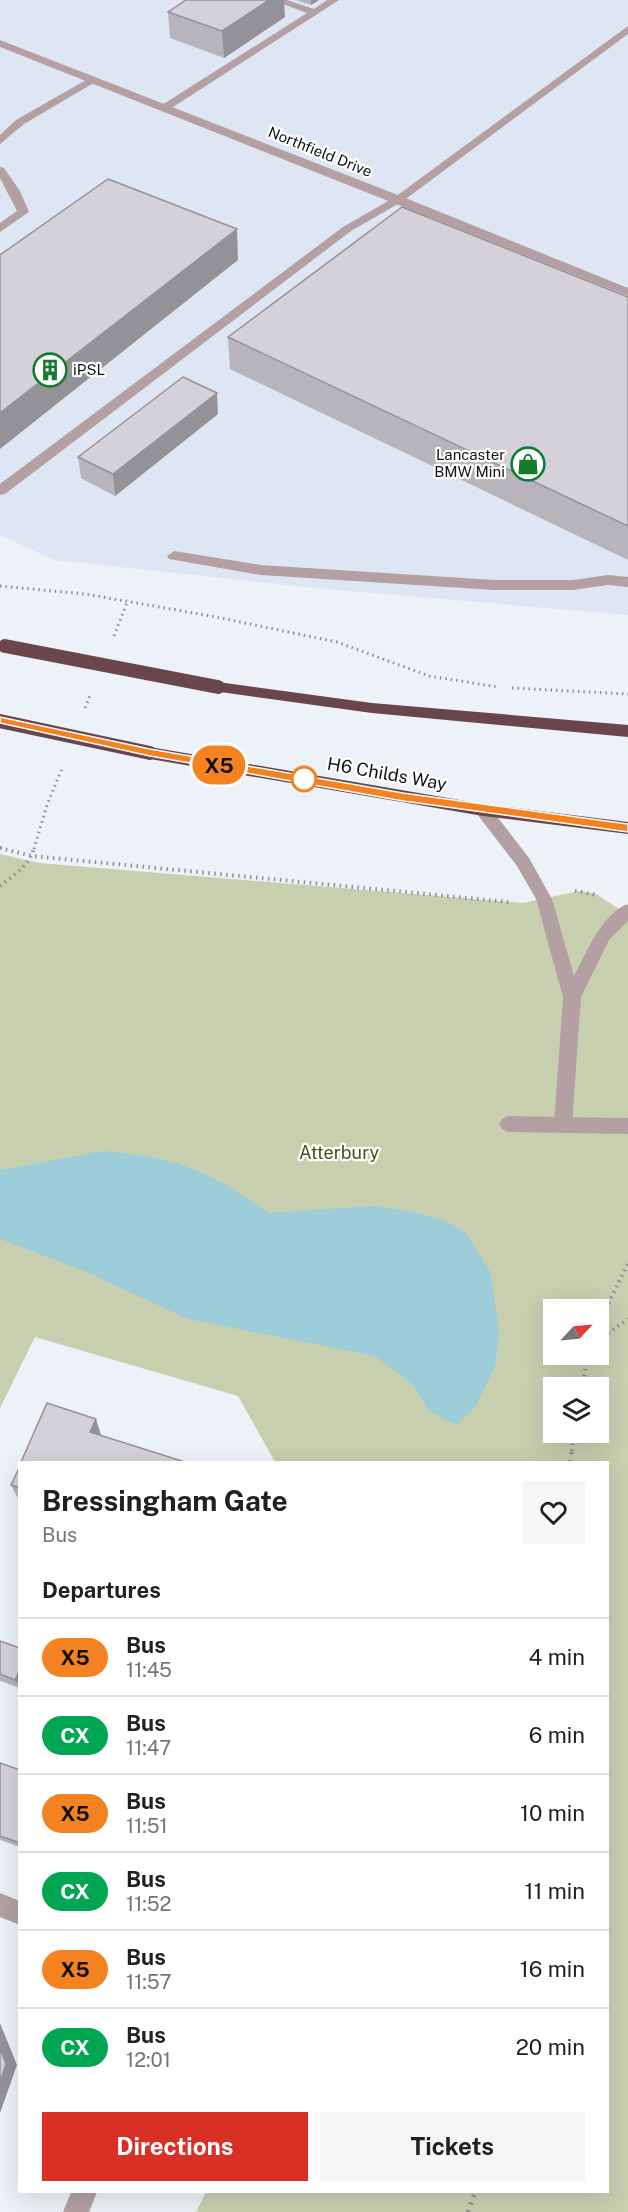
<!DOCTYPE html>
<style>
body{margin:0;font-family:"Public Sans",sans-serif;background:#f6f6f6;color:#202124;height:100vh;display:flex;flex-direction:column;font-size:22px;white-space:nowrap}
*{box-sizing:border-box;margin:0}
p{font-size:20px;color:#757577}
.icon{flex:none;width:33px;height:33px;fill:none;stroke:currentColor;stroke-width:2;stroke-linecap:round;stroke-linejoin:round}
.map{position:relative;flex:1;overflow:hidden}
.panel{position:absolute;left:18px;top:1461px;width:591px;height:732px;display:flex;flex-direction:column;background:#fff;border-radius:0px;box-shadow:0 6px 24px #0002}
.panel>*{flex:none}
.badge{padding:0 12px;border-radius:20px;font-size:21px;line-height:39px}
.needle{width:39px;rotate:64deg}
.controls{position:absolute;left:543px;top:1299px;display:grid;gap:12px}
.controls a{display:grid;place-items:center;width:66px;height:66px;border-radius:0px;background:#fff;box-shadow:0 6px 24px #0002;font-size:30px}
.map>.badge{position:absolute;translate:-50% -50%;box-shadow:0 0 0 3px #fff}
h2{padding:0 24px;font-size:22px;line-height:54px}
.round{display:grid;place-items:center;flex:none;width:63px;height:63px;border-radius:0px;background:#f6f6f6}
.summary{display:flex;align-items:center;justify-content:space-between;height:102px;padding:0 24px}
h1{font-size:28px;font-weight:700;line-height:45px}
.cta{display:flex;gap:12px;margin-top:auto;padding:12px 24px}
.cta a{flex:1;height:69px;border-radius:0px;background:#d93025;color:#fff;font-size:24px;font-weight:700;line-height:69px;text-align:center}
.cta a+a{background:#f6f6f6;color:#202124}
ul{padding:0;list-style:none}
li{display:flex;align-items:center;gap:18px;height:78px;padding:0 24px;border-top:2px solid #e0e0e0}
li div{flex:1}
li b{display:block;font-size:22px}
li em{font-style:normal}
li .badge{min-width:66px;font-weight:700;text-align:center}
.map>svg:first-child{display:block}
.built{fill:#dde6f2}
.green{fill:#c8cfaf;fill-rule:evenodd}
.water{fill:#9ccdd9}
.lines{fill:none;stroke-linecap:round;stroke-linejoin:round}
.path-far2{stroke:#8c9094;stroke-width:3;stroke-dasharray:1.5 4;stroke-linecap:butt}
.path-far1{stroke:#8c9094;stroke-width:4;stroke-dasharray:1.5 4.5;stroke-linecap:butt}
.path{stroke:#8c9094;stroke-width:4.5;stroke-dasharray:2 6;stroke-linecap:butt}
.lane{fill:#b4a0a3;fill-rule:evenodd}
.street{fill:#b4a0a3;fill-rule:evenodd}
.highway{fill:#6b454c;fill-rule:evenodd}
.highway-bridge{stroke:#6b454c;stroke-width:14}
.wall{fill:#b7b4ba}
.shaded-wall{fill:#959297}
.building{fill:#d5d1d8;stroke:#959297;stroke-width:1.5}
.line{fill:#f58220;stroke:#fff;stroke-width:1.5}
.stop-dot{fill:#fff;stroke:#f58220;stroke-width:3}
.labels{text-anchor:middle;stroke-width:4.5;stroke-linejoin:round;paint-order:stroke}
.far-street-label{font-size:15px;fill:#111315;stroke:#fff}
.far-poi-label{font-size:15px;fill:#111315;stroke:#fff;text-anchor:start}
.street-label{font-size:18px;fill:#111315;stroke:#fff}
.park-label{font-size:18px;fill:#485112;stroke:#fff}
</style>
<div class="map">
<svg width="628" height="2212" viewBox="0 0 628 2212">
<rect width="100%" height="100%" fill="#edf2f8"/>
<!-- built -->
<path class="built" d="M0,0H628V615L314,588L54,560L0,535Z"/>
<!-- green -->
<path class="green" d="M0,854L39,863L523,903L579,891L596,894L628,915V2212H196L206,2192H608V1462H275L238,1396L35,1337L0,1408ZM554,1310H598V1354H554ZM554,1388H598V1432H554Z"/>
<!-- water -->
<path class="water" d="M103,1151C174,1157 211,1170 268,1213L371,1206L409,1211L446,1221L466,1233L491,1273L499,1334L495,1367L476,1406L456,1425L429,1411L412,1384L375,1356L188,1319L84,1271L0,1239V1170Z"/>
<g class="lines">
<!-- path-far2 -->
<path class="path-far2" d="M0,586L85,594L211,616L337,642L429,676L498,687
M114,636L128,600
M512,688L628,694
M85,708L91,693
M0,848L5,849
M34,849L47,805L63,766"/>
<!-- path-far1 -->
<path class="path-far1" d="M0,848L32,856L509,902
M0,886C14,875 29,866 34,848
M575,891L597,895
M598,1325L628,1263
M598,1340L628,1319
M582,1388L588,1354
M572,1451L574,1432"/>
<!-- path -->
<path class="path" d="M570,1462L572,1449
M468,2212L475,2192"/>
<!-- lane -->
<path class="lane" d="M272,0H287L314,9L327,0H339L170,109H162V105L307,13Z
M628,26V34L403,201L351,231L5,494L0,495V484L343,227L395,197Z
M93,76L98,79L97,81L24,124L0,144V135L16,120Z
M0,167L4,168L20,191L29,212L0,232V223L17,211L0,178Z
M174,551L261,565L494,580H573L608,575L628,577V587L608,585L573,590H494L261,575L169,559L167,556Z
M508,1116L628,1118V1134L508,1132L502,1129L499,1124L502,1119Z
M0,1893L20,1901V1925L0,1917Z
M71,2192H97L89,2212H63Z"/>
<!-- street -->
<path class="street" d="M0,40L403,197L628,288V296L0,47Z
M483,804L489,806L529,858L552,899L574,976C586,953 603,912 628,904V921L609,940L581,997L572,1124L569,1129L563,1132L557,1129L554,1124L563,997L536,899L517,866L477,814L475,810L477,806Z"/>
<!-- highway -->
<path class="highway" d="M218,682L372,703L628,725V737L372,713L213,691L211,687Z
M150,747L483,804L628,822V834L483,816L150,759L145,757L142,753L145,749Z"/>
<!-- highway-bridge -->
<path class="highway-bridge" d="M5,646L218,687
M0,721L150,753"/>
</g>
<!-- wall -->
<path class="wall" d="M296,0H319L311,5Z
M168,12L285,17L224,58L170,38Z
M628,297V560L230,369L228,337Z
M218,414L115,496L81,478L78,457Z
M20,1466V1502L11,1485Z
M0,1641L20,1648V1688L0,1681Z
M0,1763L20,1770V1847L0,1840Z"/>
<!-- shaded-wall -->
<path class="shaded-wall" d="M269,0H284L285,17L224,58L222,31Z
M311,0H319L311,5Z
M237,229L238,260L0,449V413Z
M217,393L218,414L115,496L113,474Z
M96,1419L102,1438L90,1432Z
M20,1669V1686L15,1680Z
M0,2023L17,2065L0,2113Z"/>
<!-- building -->
<path class="building" d="M186,0H269L222,31L168,12Z
M108,179L237,229L0,413V255Z
M402,207L628,297V526L228,337Z
M183,377L217,393L113,474L78,457Z
M47,1403L96,1419L90,1432L185,1462H186H21Z
M20,1466V1488L11,1485Z
M0,1641L20,1648V1669L15,1680L0,1674Z
M0,1763L20,1770V1843L0,1836Z
M0,2048L6,2064L0,2082Z"/>
<!-- line -->
<path class="line" d="M0,717L150,749L403,793L628,824V832L403,801L150,756L0,723Z"/>
<!-- icons -->
<defs>
<g id="building-ring" transform="scale(1.725)"><circle r="9.5" fill="#fff" stroke="#147b2f" stroke-width="1.5"/><path d="M-4-6H4V6H1V3H-1V6H-4ZM-2.5-4.3h1.7v1.8h-1.7ZM.8-4.3h1.7v1.8H.8ZM-2.5-1h1.7V.8h-1.7ZM.8-1h1.7V.8H.8Z" fill="#147b2f"/></g>
<g id="shop-ring" transform="scale(1.725)"><circle r="9.5" fill="#fff" stroke="#147b2f" stroke-width="1.5"/><path d="M-5-2.5h2.3a2.7 3.5 0 0 1 5.4 0H5L5.5 6h-11ZM-1.5-2.5h3a1.5 2.3 0 0 0-3 0Z" fill="#147b2f"/></g>
</defs>
<g fill-rule="evenodd">
<use href="#building-ring" x="50" y="370"/>
<use href="#shop-ring" x="528" y="464"/>
</g>
<!-- markers -->
<circle class="stop-dot" cx="304" cy="779" r="12"/>
<g class="labels">
<!-- far-street labels -->
<g class="far-street-label">
<text transform="translate(320 152) rotate(22)" y="5">Northfield Drive</text>
</g>
<!-- far-poi labels -->
<g class="far-poi-label">
<text x="73" y="375">iPSL</text>
<text x="505" y="460" text-anchor="end">Lancaster<tspan x="505" dy="17">BMW Mini</tspan></text>
</g>
<!-- street labels -->
<g class="street-label">
<text transform="translate(387 774) rotate(10)" y="6">H6 Childs Way</text>
</g>
<!-- park labels -->
<g class="park-label">
<text x="339" y="1159">Atterbury</text>
</g>
</g>
</svg>
<div class="controls">
<a><svg class="needle" viewBox="-14 -14 28 28"><path d="M0-13l5 13h-10z" fill="#e53935"/><path d="M0 13l5-13h-10z" fill="#757577"/></svg></a>
<a><svg class="icon" aria-label="layers" viewBox="0 0 24 24"><path d="M12 4l9 5-9 5-9-5zM3 14l9 5 9-5"/></svg></a>
</div>
<b class="badge" style="left:219px;top:765px;background:#f58220;color:#111">X5</b>
<section class="panel">
<div class="summary"><div><h1>Bressingham Gate</h1><p>Bus</p></div><a class="round"><svg class="icon" aria-label="heart" viewBox="0 0 24 24"><path d="M12 20l-8-8c-3-5 5-10 8-4 3-6 11-1 8 4z"/></svg></a></div>
<h2>Departures</h2>
<ul>
<li><span class="badge" style="background:#f58220;color:#111">X5</span><div><b>Bus</b><p>11:45</p></div><em>4 min</em></li>
<li><span class="badge" style="background:#00a651;color:#fff">CX</span><div><b>Bus</b><p>11:47</p></div><em>6 min</em></li>
<li><span class="badge" style="background:#f58220;color:#111">X5</span><div><b>Bus</b><p>11:51</p></div><em>10 min</em></li>
<li><span class="badge" style="background:#00a651;color:#fff">CX</span><div><b>Bus</b><p>11:52</p></div><em>11 min</em></li>
<li><span class="badge" style="background:#f58220;color:#111">X5</span><div><b>Bus</b><p>11:57</p></div><em>16 min</em></li>
<li><span class="badge" style="background:#00a651;color:#fff">CX</span><div><b>Bus</b><p>12:01</p></div><em>20 min</em></li>
</ul>
<div class="cta"><a>Directions</a><a>Tickets</a></div>
</section>
</div>
